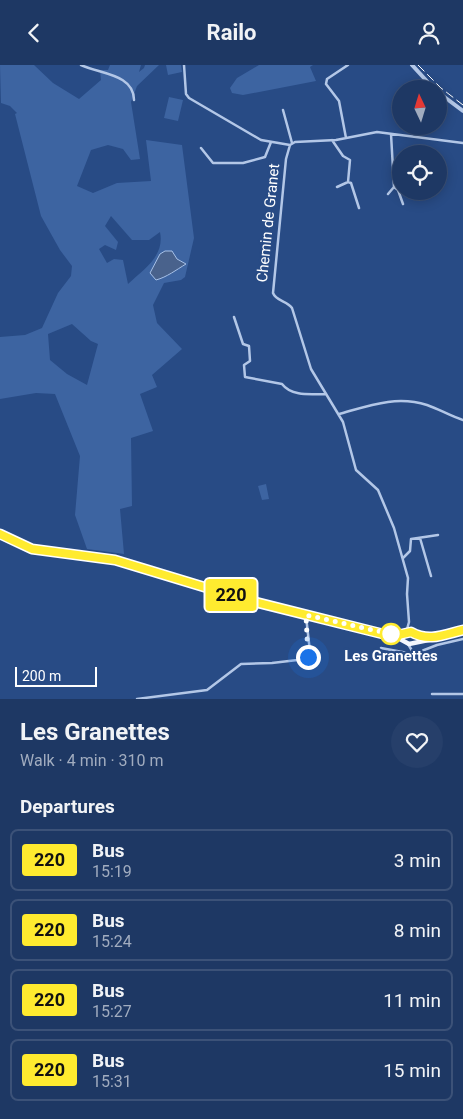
<!DOCTYPE html>
<meta charset="utf-8">
<style>
body{margin:0;font-family:Roboto,sans-serif;background:#263f6a;color:#f1f3f6;height:100vh;display:flex;flex-direction:column;font-size:19px;white-space:nowrap}
*{box-sizing:border-box;margin:0}
p{font-size:16px;color:#a1acbf}
.icon{flex:none;width:28px;height:28px;fill:none;stroke:currentColor;stroke-width:2;stroke-linecap:round;stroke-linejoin:round}
.map{position:relative;height:634px;overflow:hidden}
.side{display:flex;flex-direction:column;background:#1e3864;flex:1}
.side>*{flex:none}
.badge{padding:0 10px;border-radius:4px;font-size:18px;line-height:32px}
.needle{width:32px;rotate:356deg}
.buttons{position:absolute;left:392px;top:15px;display:grid;gap:10px}
.buttons a{display:grid;place-items:center;width:55px;height:55px;border-radius:50%;background:#1e3864;box-shadow:0 2px 12px #0003,0 0 0 1px #3c5278;font-size:25px}
.scale{position:absolute;left:15px;bottom:12px;width:82px;box-sizing:border-box;padding-left:5px;border:2px solid #fff;border-top:0;font-size:14px;line-height:18px;white-space:nowrap;color:#fff;-webkit-text-stroke:4px #284b85;paint-order:stroke}
.you{position:absolute;width:25px;height:25px;margin:-12px;border:4px solid #fff;border-radius:50%;background:#1a73e8;box-shadow:0 0 0 8px #1a73e833}
.map>.badge{position:absolute;translate:-50% -50%;box-shadow:0 0 0 2px #fff}
h2{padding:0 20px;font-size:19px;line-height:45px}
.round{display:grid;place-items:center;flex:none;width:52px;height:52px;border-radius:26px;background:#263f6a}
.headline{display:flex;align-items:center;justify-content:space-between;height:85px;padding:0 20px}
h1{font-size:24px;font-weight:700;line-height:38px}
ul{padding:0;list-style:none}
li{display:flex;align-items:center;gap:15px;height:62px;margin:0 10px 8px;padding:0 10px;border:2px solid #3c5278;border-radius:8px}
li div{flex:1}
li b{display:block;font-size:19px}
li em{font-style:normal}
li .badge{min-width:55px;font-weight:700;text-align:center}
header{display:flex;justify-content:space-between;align-items:center;height:65px;padding:0 20px;background:#1e3864;font-size:22px;font-weight:700}
.map>svg:first-child{display:block}
.green{fill:#3d64a1;fill-rule:evenodd}
.water{fill:#49628c;stroke:#a7c1e8}
.lines{fill:none;stroke-linecap:round;stroke-linejoin:round}
.minor{stroke:#b3c7e7;stroke-width:2.5}
.tertiary{stroke:#b3c7e7;stroke-width:4}
.primary{stroke:#f4f7fe;stroke-width:4.5}
.rail{stroke:#fff;stroke-width:1;stroke-dasharray:9 4;stroke-linecap:butt}
.line-casing{stroke:#fff;stroke-width:11}
.line{stroke:#ffeb2f;stroke-width:8}
.walk{stroke:#fff;stroke-width:5;stroke-dasharray:0 9}
.stop-dot{fill:#fff;stroke:#ffeb2f;stroke-width:2.5}
.labels{text-anchor:middle;stroke-width:4.5;stroke-linejoin:round;paint-order:stroke}
.street-label{font-size:15px;fill:#fff;stroke:#284b85}
.stop-label{font-size:15px;font-weight:bold;fill:#fff;stroke:#284b85}
</style>
<header><svg class="icon" aria-label="back" viewBox="0 0 24 24"><path d="M15 5l-7 7 7 7"/></svg>Railo<svg class="icon" aria-label="person" viewBox="0 0 24 24"><circle cx="12" cy="8" r="4"/><path d="M4 21q1-7 8-7t8 7"/></svg></header>
<div class="map">
<svg width="463" height="634" viewBox="0 0 463 634">
<rect width="100%" height="100%" fill="#284b85"/>
<!-- green -->
<path class="green" d="M0,0H34L53,18L79,34L101,15L100,5H108L110,0H141L139,7L144,3L145,0H159L137,21L131,37L140,94L131,95L123,84L108,80L91,85L77,121L93,128L117,118L151,116L146,75L182,80L194,173L185,212L181,215L164,218L153,240L157,258L182,284L152,310L157,322L140,329L153,366L131,373L132,441L120,444L124,489L87,484L75,450L80,391L55,329L36,328L0,334V272L25,270L42,263L58,228L71,211L72,201L60,185L41,151L15,49L17,48L10,41L1,38ZM111,151L132,175H149L160,167C165,191 144,204 128,219L123,195L114,194L107,198L99,184L105,180L116,185L118,177L105,161ZM72,259L91,276L98,279L87,320L67,309L50,295L48,269Z
M166,0H181L182,7L168,10Z
M259,0H313L310,2L316,16L243,30L232,28L230,23L237,13Z
M169,32L183,35L178,56L164,53Z
M266,419L269,434L262,435L258,421Z"/>
<!-- water -->
<path class="water" d="M165,186H172L177,194L186,199C176,205 167,212 156,215L150,208L160,189Z"/>
<g class="lines">
<!-- minor -->
<path class="minor" d="M81,0C100,9 134,9 134,35
M184,0L186,29L189,33L261,75L290,80
M283,45L292,78
M391,69L394,122L398,125L403,139
M346,73L339,36L326,19L327,14L348,0
M332,75L343,91L350,95L348,117L337,122
M201,83L213,98H243L265,92L271,77
M348,117L351,118L359,143
M388,129L394,122
M234,252L243,279L249,281L250,296L244,300L245,312L282,319C292,332 311,329 326,329
M339,349C368,341 396,330 427,340C439,344 450,351 463,355
M420,473L431,511
M403,493L410,486L411,474L438,470
M406,568L409,557L407,529L408,513L394,463L378,425L356,405L343,357L311,304L292,243C287,236 276,236 273,228L286,94L290,80L295,77L336,75L377,67L463,78
M408,579L414,589L437,580L463,574
M381,583L413,589
M432,629H463
M137,634L207,625L241,599L272,598L306,594L310,587L306,551"/>
<!-- tertiary -->
<path class="tertiary" d="M412,0L434,24
M439,28L463,46"/>
<!-- primary -->
<path class="primary" d="M0,469C42,493 74,484 117,496C210,521 302,554 398,573L409,579L463,568
M395,570L411,567L419,572L429,573"/>
<!-- rail -->
<path class="rail" d="M418,0L441,23L463,40"/>
</g>
<g class="lines">
<!-- line casing -->
<g class="line-casing">
<path id="line" d="M0,469L32,484L115,495L247,535L383,569L398,570L411,567C429,577 443,570 463,565"/>
</g>
<!-- line -->
<use href="#line" class="line"/>
<!-- walk -->
<path class="walk" d="M308,592L306,550L391,569"/>
</g>
<!-- markers -->
<circle class="stop-dot" cx="391" cy="569" r="10"/>
<g class="labels">
<!-- street labels -->
<g class="street-label">
<text transform="translate(268 158) rotate(-84)" y="5">Chemin de Granet</text>
</g>
<!-- stop labels -->
<g class="stop-label">
<text x="391" y="596">Les Granettes</text>
</g>
</g>
</svg>
<div class="buttons">
<a><svg class="needle" viewBox="-14 -14 28 28"><path d="M0-13l5 13h-10z" fill="#e53935"/><path d="M0 13l5-13h-10z" fill="#a1acbf"/></svg></a>
<a><svg class="icon" aria-label="locate" viewBox="0 0 24 24"><circle cx="12" cy="12" r="6"/><path d="M12 2v4M12 18v4M2 12h4M18 12h4"/></svg></a>
</div>
<div class="scale">200 m</div>
<div class="you" style="left:308px;top:592px"></div>
<b class="badge" style="left:231px;top:530px;background:#ffeb2f;color:#111">220</b>
</div>
<section class="side">
<div class="headline"><div><h1>Les Granettes</h1><p>Walk · 4 min · 310 m</p></div><a class="round"><svg class="icon" aria-label="heart" viewBox="0 0 24 24"><path d="M12 20l-8-8c-3-5 5-10 8-4 3-6 11-1 8 4z"/></svg></a></div>
<h2>Departures</h2>
<ul>
<li><span class="badge" style="background:#ffeb2f;color:#111">220</span><div><b>Bus</b><p>15:19</p></div><em>3 min</em></li>
<li><span class="badge" style="background:#ffeb2f;color:#111">220</span><div><b>Bus</b><p>15:24</p></div><em>8 min</em></li>
<li><span class="badge" style="background:#ffeb2f;color:#111">220</span><div><b>Bus</b><p>15:27</p></div><em>11 min</em></li>
<li><span class="badge" style="background:#ffeb2f;color:#111">220</span><div><b>Bus</b><p>15:31</p></div><em>15 min</em></li>
</ul>
</section>
